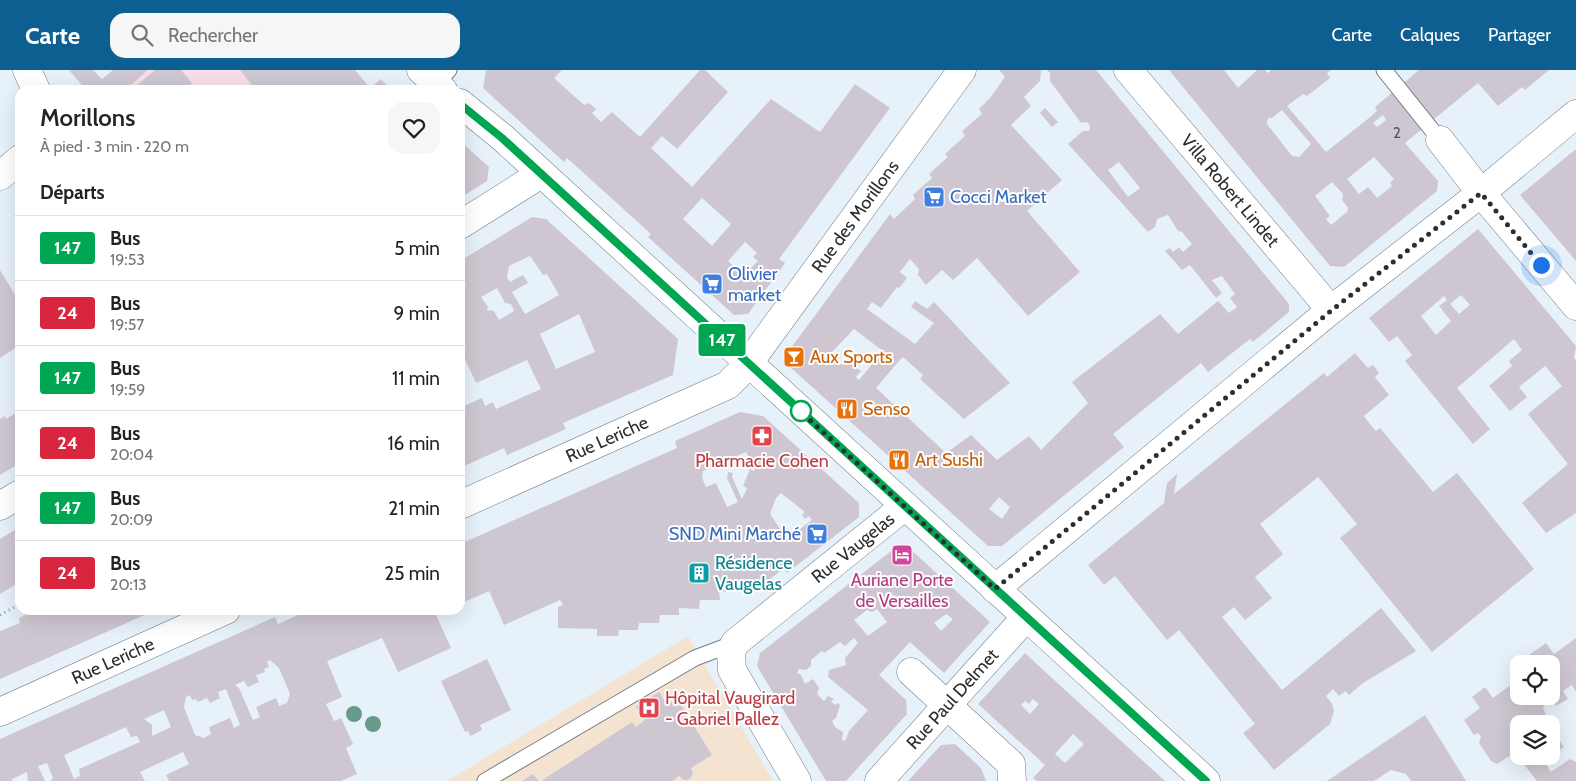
<!DOCTYPE html>
<html lang="fr">
<meta charset="utf-8">
<style>
body{margin:0;font-family:Cabin,sans-serif;background:#f6f6f6;color:#222;height:100vh;display:flex;flex-direction:column;font-size:19px;white-space:nowrap}
*{box-sizing:border-box;margin:0}
p{font-size:16px;color:#767676}
.icon{flex:none;width:28px;height:28px;fill:none;stroke:currentColor;stroke-width:2;stroke-linecap:round;stroke-linejoin:round}
.map{position:relative;flex:1;overflow:hidden}
.sheet{position:absolute;left:15px;top:15px;width:450px;height:530px;display:flex;flex-direction:column;background:#fff;border-radius:15px;box-shadow:0 5px 20px #0002}
.sheet>*{flex:none}
.badge{padding:0 10px;border-radius:4px;font-size:18px;line-height:32px}
.tools{position:absolute;left:1510px;top:585px;display:grid;gap:10px}
.tools a{display:grid;place-items:center;width:50px;height:50px;border-radius:10px;background:#fff;box-shadow:0 5px 20px #0002;font-size:25px}
.you{position:absolute;width:25px;height:25px;margin:-12px;border:4px solid #fff;border-radius:50%;background:#1a73e8;box-shadow:0 0 0 8px #1a73e833}
.map>.badge{position:absolute;translate:-50% -50%;box-shadow:0 0 0 2px #fff}
h2{padding:0 25px;font-size:19px;line-height:45px}
.round{display:grid;place-items:center;flex:none;width:52px;height:52px;border-radius:15px;background:#f6f6f6}
.overview{display:flex;align-items:center;justify-content:space-between;height:85px;padding:0 25px}
h1{font-size:24px;font-weight:600;line-height:38px}
ul{padding:0;list-style:none}
li{display:flex;align-items:center;gap:15px;height:65px;padding:0 25px;border-top:1px solid #e0e0e0}
li div{flex:1}
li b{display:block;font-size:19px}
li em{font-style:normal}
li .badge{min-width:55px;font-weight:700;text-align:center}
header{display:flex;align-items:center;gap:30px;box-sizing:border-box;height:70px;padding:0 25px;background:#0d5e91;color:#fff}
header strong{font-size:24px}
nav{display:flex;gap:28px;margin-inline-start:auto;font-size:18px}
.search{width:350px;height:45px;background:#f6f6f6;display:flex;align-items:center;gap:12px;box-sizing:border-box;padding:0 18px;border-radius:15px;color:#767676;font-size:19px}
.map>svg:first-child{display:block}
.education{fill:#f7dee8}
.medical{fill:#f4e3d1}
.building{fill:#cec7d1;fill-rule:evenodd}
.lines{fill:none;stroke-linecap:round;stroke-linejoin:round}
.lane-casing{stroke:#757d85;stroke-width:17}
.street-casing{stroke:#757d85;stroke-width:29}
.path{stroke:#8f969c;stroke-width:3;stroke-dasharray:1 4;stroke-linecap:butt}
.lane{stroke:#fff;stroke-width:15}
.street{stroke:#fff;stroke-width:28}
.tree{fill:#689a8b}
.line-casing{stroke:#fff;stroke-width:11}
.line{stroke:#00a651;stroke-width:8}
.walk{stroke:#2b2f32;stroke-width:5;stroke-dasharray:0 9}
.stop-dot{fill:#fff;stroke:#00a651;stroke-width:2.5}
.labels{text-anchor:middle;stroke-width:4;stroke-linejoin:round;paint-order:stroke}
.number-label{font-size:15px;fill:#54555a}
.street-label{font-size:18px;fill:#2b2f32;stroke:#fdfdfd}
.shop-label{font-size:18px;fill:#366cbe;stroke:#fdfdfd;text-anchor:start}
.food-label{font-size:18px;fill:#c56008;stroke:#fdfdfd;text-anchor:start}
.health-label{font-size:18px;fill:#be3a42;stroke:#fdfdfd}
.culture-label{font-size:18px;fill:#0d838f;stroke:#fdfdfd;text-anchor:start}
.hotel-label{font-size:18px;fill:#b23c85;stroke:#fdfdfd}
</style>
<header>
<strong>Carte</strong>
<div class="search"><svg class="icon" aria-label="search" viewBox="0 0 24 24"><circle cx="10" cy="10" r="6"/><path d="M15 15l6 6"/></svg>Rechercher</div>
<nav><a>Carte</a><a>Calques</a><a>Partager</a></nav>
</header>
<div class="map">
<svg width="1576" height="711" viewBox="0 0 1576 711">
<rect width="100%" height="100%" fill="#e7f1fa"/>
<!-- education -->
<path class="education" d="M148,0H355L370,18L381,9L391,20H125Z"/>
<!-- medical -->
<path class="medical" d="M688,566L773,711H447Z"/>
<!-- building -->
<path class="building" d="M69,0H93L102,9L113,0H148L125,20H86Z
M155,0H181L192,13L184,20H137L135,17Z
M240,0H355L370,18L381,9L391,20H256Z
M486,0H562L554,8L584,35L589,33L596,39L592,43L601,52L612,42L640,67L700,0H705L728,22L677,79L662,66L651,78L692,117L771,29L820,62L855,14L890,38L779,189L785,193L748,244L734,245L648,167L651,164L567,88L564,92L483,18ZM702,128L731,154L712,176L683,149ZM745,172L757,183L753,187L758,191L749,200L745,198L740,202L728,191Z
M999,0H1041L1040,11L1024,27L1031,36L1011,55L1062,110L1027,141L1080,202L1028,246L977,188L953,210L942,200L926,215L918,205L919,199L910,189L900,202L907,208L899,218L897,217L881,238L872,232L867,239L915,274L934,253L911,237L915,231L927,239L934,232L1010,313L964,349L920,309L923,305L903,287L898,292L876,318L946,383L971,365L997,390L1029,366L1041,380L1088,333L1072,312L1160,244L1178,264L1218,231L1229,243L1237,237L1230,228L1235,224L1222,206L1212,210L1222,223L1216,228L1190,195L1182,200L1165,181L1170,178L1173,182L1179,177L1183,182L1192,174L1182,162L1178,161L1168,145L1157,149L1155,157L1148,162L1068,74L1083,61H1089L1090,56L1087,52L1081,53L1050,11V3L1047,0H1096L1289,234V242L1253,272L1250,269L1208,302L1201,293L1113,364L1124,377L1002,476H988L789,296L788,282L890,144L894,149L915,129L913,125L932,108L929,104L948,87L945,84L965,66L962,61L982,44L979,39L990,28L1005,7ZM1119,92L1140,118L1128,127L1108,100ZM854,259L883,281L859,310L856,307L861,301L847,290L842,295L831,283ZM999,427L1010,437L1002,449L989,439Z
M1169,0H1224L1238,18L1257,0H1265L1268,3L1271,0H1331L1327,3L1330,8L1307,26L1303,24L1287,36L1326,82L1369,48L1377,41L1375,37L1419,0H1549L1525,20L1522,17L1498,36L1478,13L1405,73L1438,111L1437,121L1344,197L1330,196ZM1282,40L1311,74L1299,87L1292,86L1267,54L1268,48H1272ZM1383,45L1386,50L1377,57L1373,53ZM1374,87L1394,109L1390,113L1392,116L1377,128L1368,117L1359,124L1347,109ZM1332,112L1343,124L1342,130L1348,138L1347,142L1331,155L1326,149L1330,146L1315,126Z
M1045,38L1058,52L1052,57L1040,43Z
M460,71L489,97L487,111L460,128Z
M1576,79V191L1520,125Z
M532,147L546,149L678,269L673,305L563,353L566,359L539,371L507,385L504,378L460,398V338L482,328L485,336L493,332L496,339L541,319L527,290L476,313L465,289L460,283V191ZM530,186L543,205L547,204L559,225L525,244L512,222L528,213L523,205L510,212L507,208L509,196ZM497,218L505,233L511,234L514,241L499,250L494,241L487,240L488,237L481,227ZM579,244L595,282L556,299L540,264Z
M1478,159L1576,276L1574,288L1576,290V443L1546,463L1522,433L1568,394L1528,344L1562,316L1545,296L1519,317L1527,327L1510,341L1489,316L1512,296L1509,291L1522,280L1514,269L1457,318L1490,359L1473,374L1405,291L1412,285L1397,266L1389,272L1369,248ZM1461,225L1470,235L1459,244L1450,234ZM1444,226L1447,230L1439,236L1451,251L1436,265L1421,246Z
M0,200L20,233V275L0,288Z
M1355,283L1368,298L1373,295L1379,303L1375,307L1389,325L1364,346L1373,358L1376,361L1380,358L1433,422L1457,403L1534,499L1432,582L1340,468L1357,454L1318,407L1260,454L1283,484L1255,507L1272,528L1245,550L1234,537L1222,547L1282,620L1381,538L1416,581L1363,613L1349,625L1346,621L1339,626L1333,619L1326,626L1332,634L1334,641L1330,654L1274,700L1243,663L1255,654L1179,560L1167,570L1115,506L1104,515L1088,495L1164,433L1167,413L1177,404L1174,424L1324,303L1327,307Z
M20,340V393L0,405V349L5,346L6,349Z
M740,342L763,346L859,433V447L787,503L784,498L760,517L741,516L740,521L719,522L720,530H700L699,539L679,538V545H660L659,553H639L638,560H619L618,566H597V559L558,558V537L563,535L560,530L504,555L489,521L460,534V474L677,378L675,371ZM746,382L749,387L759,391L754,401L750,399L743,416L747,418L742,429L732,407L733,403L728,402L727,408L738,432L727,437L716,413L706,417L702,408L703,401L732,389L734,394L740,392L737,386ZM781,423L805,442L802,445L805,449L809,446L812,450L787,469L770,444L776,428Z
M20,457V512L0,524V469Z
M895,478H909L990,552L944,603L910,572L879,605L906,630L907,644L846,711H826L757,596L760,583ZM891,524L896,527L888,534L884,533L883,530ZM877,539L887,552L868,566L854,550L867,540L872,542ZM946,544L953,549L941,561L934,553ZM854,568L858,573L845,588L846,595L829,600L828,607L868,640L849,661L845,671L842,670L843,662L835,657L832,651L836,648L840,635L838,633L835,635L831,631L834,629L828,626L824,631L817,624L819,618L813,609L805,614L801,605L797,603L799,599L806,600L811,596V590L822,581L824,583L840,572L845,576Z
M37,540H156L0,609V561L20,553L19,548Z
M309,540H447L436,545L451,578L398,602L382,568L327,591L342,627L326,634L334,651L341,648L353,674L346,678L357,704L341,711H169L166,705L189,694L183,682L140,702L145,711H50L53,708L47,693L38,696L45,711H28L27,702L12,709L13,711H0V669L275,547L278,554ZM270,590L279,598L290,624L287,633L279,636L276,628L256,637L260,647L253,650L239,618L235,615L244,611L248,617L259,612L256,605L265,602L264,599L269,597L267,592ZM226,619L240,655L234,658L230,648L209,657L211,664L204,668L195,665L184,637L186,627L190,625L192,630L196,629L198,632L207,628L210,633L220,628L218,622ZM164,640L171,657L152,666V655L144,649ZM126,657L131,667L137,666L140,672L79,699L80,706L74,709L64,685Z
M1576,568V622L1572,615L1563,621L1568,629L1556,636L1551,628L1545,632L1543,638L1550,654H1519V685L1516,682L1497,694L1491,691L1479,673L1481,666L1478,663L1474,665L1464,650L1480,638L1472,627L1485,617L1493,628L1519,609V626H1551V594H1523L1521,591L1546,573L1554,584Z
M1025,583L1041,598L1165,711H1037L1033,708L1045,695L978,634ZM1033,629L1039,634L1030,644L1021,635L1025,631L1029,634ZM1073,664L1084,674L1065,693L1055,684Z
M487,589L511,640L480,655L482,660L470,666L468,661L465,662L441,611Z
M659,622L667,635L677,629L712,685L691,698L693,703L690,709L684,710L679,706L672,711H541L632,652L636,657L645,650L636,637Z
M1425,645L1466,711H1411L1406,704L1391,700L1374,711H1327Z
M1558,668L1564,677L1554,684L1551,673Z
M955,674L981,698L986,711H908L941,675Z
M1517,686H1544V691L1551,702L1570,689L1576,692V711H1537L1522,692L1523,689Z
M533,704L539,711H522Z"/>
<g class="lines">
<!-- lane casing -->
<g class="lane-casing">
<path id="lane" d="M1384,0L1440,70
M436,14L449,0
M485,711L695,588L735,573"/>
</g>
<!-- street casing -->
<g class="street-casing">
<g id="street">
<path d="M27,0L36,20"/>
<path d="M421,0L443,20"/>
<path id="s1" d="M1128,0L1331,240"/>
<path d="M460,33L503,68L1206,711"/>
<path d="M1440,70L1481,123L1576,236"/>
<path d="M0,106L20,89"/>
<path d="M460,155L541,104"/>
<path id="s2" d="M460,435L728,315L748,294L962,0"/>
<path d="M0,436L20,424"/>
<path d="M995,519L1331,240L1481,123L1576,44"/>
<path d="M911,602L1011,694L1012,711"/>
<path id="s3" d="M0,642L226,540"/>
<path id="s4" d="M797,711L732,600L731,582L735,573L905,436"/>
<path id="s5" d="M879,711L1026,547"/>
</g>
</g>
<!-- path -->
<path class="path" d="M0,545L20,534"/>
<!-- lane -->
<use href="#lane" class="lane"/>
<!-- street -->
<use href="#street" class="street"/>
</g>
<!-- trees -->
<g class="tree">
<circle cx="354" cy="644" r="8"/>
<circle cx="373" cy="654" r="8"/>
</g>
<g class="lines">
<!-- line casing -->
<g class="line-casing">
<path id="line" d="M460,34L502,68L1206,711"/>
</g>
<!-- line -->
<use href="#line" class="line"/>
<!-- walk -->
<path class="walk" d="M801,341L799,340L995,519L1332,240L1481,123L1541,195"/>
</g>
<!-- icons -->
<defs>
<g id="supermarket-square" transform="scale(1.125)"><rect x="-9" y="-9" width="18" height="18" rx="4" fill="#3f7fe0" stroke="#fdfdfd"/><path d="M-6-5.5h2.5l.6 2H6L4.5 2H-2.5L-4.4-4H-6ZM-1.5 3.2a1.3 1.3 0 1 0 .1 0ZM3 3.2a1.3 1.3 0 1 0 .1 0Z" fill="#fff"/></g>
<g id="bar-square" transform="scale(1.125)"><rect x="-9" y="-9" width="18" height="18" rx="4" fill="#e8710a" stroke="#fdfdfd"/><path d="M-6-5H6L.8 .8V4.5H3.5V6h-7V4.5H-.8V.8Z" fill="#fff"/></g>
<g id="restaurant-square" transform="scale(1.125)"><rect x="-9" y="-9" width="18" height="18" rx="4" fill="#e8710a" stroke="#fdfdfd"/><path d="M-5-6h1v4h1v-4h1v4h1v-4h1v5L-1.5 .5V6h-2V.5L-5-1ZM5-6V6H3V1.5H1.5Q1.5-4 5-6Z" fill="#fff"/></g>
<g id="pharmacy-square" transform="scale(1.125)"><rect x="-9" y="-9" width="18" height="18" rx="4" fill="#e0444e" stroke="#fdfdfd"/><path d="M-2-6h4v4h4v4h-4v4h-4v-4h-4v-4h4Z" fill="#fff"/></g>
<g id="hotel-square" transform="scale(1.125)"><rect x="-9" y="-9" width="18" height="18" rx="4" fill="#d1479c" stroke="#fdfdfd"/><path d="M-6-4.5h1.5V1H6V5H4.5V3h-9V5H-6ZM-4 0a1.8 1.8 0 1 1 3.6 0ZM.5 0V-2.5h3Q6-2.5 6 0Z" fill="#fff"/></g>
<g id="building-square" transform="scale(1.125)"><rect x="-9" y="-9" width="18" height="18" rx="4" fill="#0f9aa8" stroke="#fdfdfd"/><path d="M-4-6H4V6H1V3H-1V6H-4ZM-2.5-4.3h1.7v1.8h-1.7ZM.8-4.3h1.7v1.8H.8ZM-2.5-1h1.7V.8h-1.7ZM.8-1h1.7V.8H.8Z" fill="#fff"/></g>
<g id="hospital-square" transform="scale(1.125)"><rect x="-9" y="-9" width="18" height="18" rx="4" fill="#e0444e" stroke="#fdfdfd"/><path d="M-5-5h3v3.5h4V-5h3V5h-3V1.5h-4V5h-3Z" fill="#fff"/></g>
</defs>
<g fill-rule="evenodd">
<use href="#supermarket-square" x="934" y="127"/>
<use href="#supermarket-square" x="712" y="214"/>
<use href="#bar-square" x="794" y="287"/>
<use href="#restaurant-square" x="847" y="339"/>
<use href="#pharmacy-square" x="762" y="366"/>
<use href="#restaurant-square" x="899" y="390"/>
<use href="#supermarket-square" x="817" y="464"/>
<use href="#hotel-square" x="902" y="485"/>
<use href="#building-square" x="699" y="503"/>
<use href="#hospital-square" x="649" y="638"/>
</g>
<!-- markers -->
<circle class="stop-dot" cx="801" cy="341" r="10"/>
<g class="labels">
<!-- number labels -->
<g class="number-label">
<text x="1397" y="68">2</text>
</g>
<!-- street labels -->
<g class="street-label">
<text dy="6" stroke="none"><textPath href="#s1" startOffset="158">Villa Robert Lindet</textPath></text>
<text dy="6" stroke="none"><textPath href="#s2" startOffset="505">Rue des Morillons</textPath></text>
<text dy="6" stroke="none"><textPath href="#s2" startOffset="161">Rue Leriche</textPath></text>
<text dy="6" stroke="none"><textPath href="#s4" startOffset="308">Rue Vaugelas</textPath></text>
<text dy="6" stroke="none"><textPath href="#s3" startOffset="124">Rue Leriche</textPath></text>
<text dy="6" stroke="none"><textPath href="#s5" startOffset="110">Rue Paul Delmet</textPath></text>
</g>
<!-- shop labels -->
<g class="shop-label">
<text x="950" y="133">Cocci Market</text>
<text x="728" y="210">Olivier<tspan x="728" dy="21">market</tspan></text>
<text x="801" y="470" text-anchor="end">SND Mini Marché</text>
</g>
<!-- food labels -->
<g class="food-label">
<text x="810" y="293">Aux Sports</text>
<text x="863" y="345">Senso</text>
<text x="915" y="396">Art Sushi</text>
</g>
<!-- health labels -->
<g class="health-label">
<text x="762" y="397">Pharmacie Cohen</text>
<text x="665" y="634" text-anchor="start">Hôpital Vaugirard<tspan x="665" dy="21">- Gabriel Pallez</tspan></text>
</g>
<!-- culture labels -->
<g class="culture-label">
<text x="715" y="499">Résidence<tspan x="715" dy="21">Vaugelas</tspan></text>
</g>
<!-- hotel labels -->
<g class="hotel-label">
<text x="902" y="516">Auriane Porte<tspan x="902" dy="21">de Versailles</tspan></text>
</g>
</g>
</svg>
<div class="tools">
<a><svg class="icon" aria-label="locate" viewBox="0 0 24 24"><circle cx="12" cy="12" r="6"/><path d="M12 2v4M12 18v4M2 12h4M18 12h4"/></svg></a>
<a><svg class="icon" aria-label="layers" viewBox="0 0 24 24"><path d="M12 4l9 5-9 5-9-5zM3 14l9 5 9-5"/></svg></a>
</div>
<div class="you" style="left:1541px;top:195px"></div>
<b class="badge" style="left:722px;top:270px;background:#00a651;color:#fff">147</b>
<section class="sheet">
<div class="overview"><div><h1>Morillons</h1><p>À pied · 3 min · 220 m</p></div><a class="round"><svg class="icon" aria-label="heart" viewBox="0 0 24 24"><path d="M12 20l-8-8c-3-5 5-10 8-4 3-6 11-1 8 4z"/></svg></a></div>
<h2>Départs</h2>
<ul>
<li><span class="badge" style="background:#00a651;color:#fff">147</span><div><b>Bus</b><p>19:53</p></div><em>5 min</em></li>
<li><span class="badge" style="background:#d7263d;color:#fff">24</span><div><b>Bus</b><p>19:57</p></div><em>9 min</em></li>
<li><span class="badge" style="background:#00a651;color:#fff">147</span><div><b>Bus</b><p>19:59</p></div><em>11 min</em></li>
<li><span class="badge" style="background:#d7263d;color:#fff">24</span><div><b>Bus</b><p>20:04</p></div><em>16 min</em></li>
<li><span class="badge" style="background:#00a651;color:#fff">147</span><div><b>Bus</b><p>20:09</p></div><em>21 min</em></li>
<li><span class="badge" style="background:#d7263d;color:#fff">24</span><div><b>Bus</b><p>20:13</p></div><em>25 min</em></li>
</ul>
</section>
</div>
